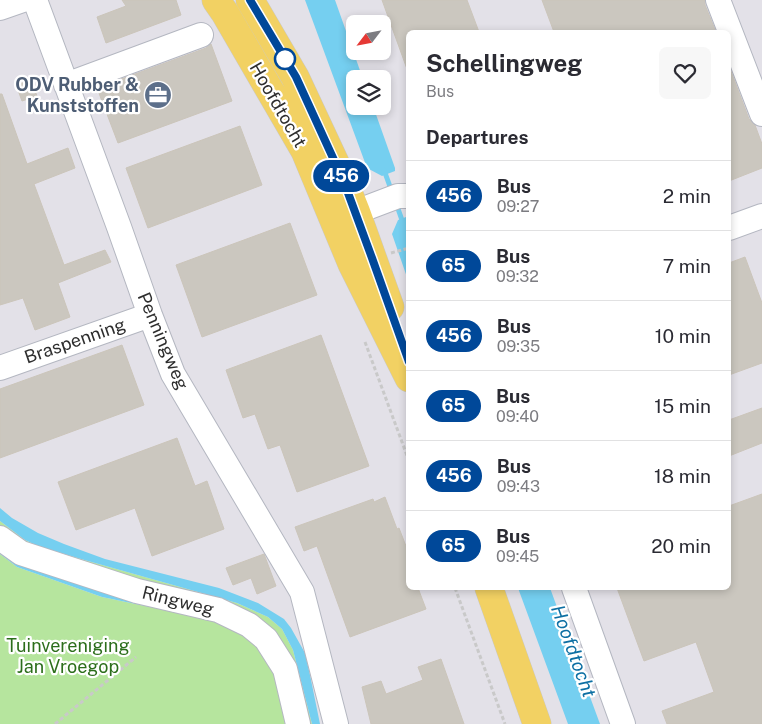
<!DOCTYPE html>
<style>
body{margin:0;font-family:"Public Sans",sans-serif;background:#f7f7f7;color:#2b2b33;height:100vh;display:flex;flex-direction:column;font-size:19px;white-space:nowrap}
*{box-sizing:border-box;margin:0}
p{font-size:16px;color:#7c7c81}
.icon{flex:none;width:28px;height:28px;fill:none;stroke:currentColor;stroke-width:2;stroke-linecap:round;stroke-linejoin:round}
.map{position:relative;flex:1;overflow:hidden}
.sheet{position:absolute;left:406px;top:30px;width:325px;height:560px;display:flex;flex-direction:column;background:#fff;border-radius:8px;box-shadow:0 2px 8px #0003}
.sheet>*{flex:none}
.badge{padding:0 10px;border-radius:16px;font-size:18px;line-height:32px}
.needle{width:32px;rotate:238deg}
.controls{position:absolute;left:346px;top:15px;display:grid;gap:10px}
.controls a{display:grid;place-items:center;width:45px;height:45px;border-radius:8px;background:#fff;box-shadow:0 2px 8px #0003;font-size:25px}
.map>.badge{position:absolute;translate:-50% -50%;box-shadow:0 0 0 2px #fff}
h2{padding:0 20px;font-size:19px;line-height:45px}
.round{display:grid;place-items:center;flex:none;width:52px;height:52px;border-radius:8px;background:#f7f7f7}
.summary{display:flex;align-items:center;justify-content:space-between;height:85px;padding:0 20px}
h1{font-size:24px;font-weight:700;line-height:38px}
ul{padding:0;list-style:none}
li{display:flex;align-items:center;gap:15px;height:70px;padding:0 20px;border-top:1px solid #e1e1e2}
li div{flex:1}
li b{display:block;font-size:19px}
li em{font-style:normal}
li .badge{min-width:55px;font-weight:700;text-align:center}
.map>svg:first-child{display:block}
.industrial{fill:#e3e1e8;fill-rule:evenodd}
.green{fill:#b6e59e}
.water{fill:#75cff0}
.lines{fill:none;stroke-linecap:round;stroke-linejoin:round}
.stream{stroke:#75cff0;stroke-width:5}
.building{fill:#cbc7bf;stroke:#cbc5ba}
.minor-casing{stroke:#b4b7c1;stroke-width:26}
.major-casing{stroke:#c9c9c9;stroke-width:29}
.path{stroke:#c9c9c9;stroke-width:3;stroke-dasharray:4 2.5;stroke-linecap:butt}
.minor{stroke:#fff;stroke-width:24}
.major{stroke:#f2d163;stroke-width:28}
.line-casing{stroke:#fff;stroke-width:11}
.line{stroke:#004899;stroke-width:8}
.stop-dot{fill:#fff;stroke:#004899;stroke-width:2.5}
.labels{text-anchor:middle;stroke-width:4.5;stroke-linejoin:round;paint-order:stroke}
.service-label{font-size:18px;font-weight:bold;fill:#4e5e75;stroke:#fff;text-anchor:end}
.street-label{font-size:18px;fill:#2e2e2e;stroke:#fff}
.park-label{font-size:18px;fill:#2c6e1b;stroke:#fff}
.water-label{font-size:19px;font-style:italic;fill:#0d6fa3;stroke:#fff}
</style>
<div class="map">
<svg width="762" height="724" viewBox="0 0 762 724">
<rect width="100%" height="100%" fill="#efe9e1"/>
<!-- industrial -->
<path class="industrial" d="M0,0H762V724H299L276,637L0,530ZM355,24H382V51H355ZM409,32H729V588H409ZM355,79H382V106H355Z"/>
<!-- green -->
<path class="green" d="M0,521L25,540L38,546L81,559L237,603L268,617L282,629L293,650L312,724H302L271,638L139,585L0,533Z
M0,544C24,563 56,570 84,579C116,588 148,597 180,606L179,613L188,615L190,609C228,617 263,628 278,668C286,686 289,706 293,724H289C286,708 283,691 278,675C267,634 234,622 196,613L194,614V615C203,618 214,619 224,623C234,627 253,636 260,644C277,664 280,699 285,724H0V554L17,567L102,597L174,612L176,609L174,607L115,594L45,573L19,563L0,549Z"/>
<!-- water -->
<path class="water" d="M305,0H335L363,79H355V106H373L395,168V171L382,176L367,168Z
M406,217L409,219V283L392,234L398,220Z
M0,508L12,518L38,533L64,544L105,559L219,588L258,603L284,619L291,628L305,653L310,675L320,724H312L293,650L282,629L268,617L237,603L81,559L38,546L25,540L0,521Z
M0,549L176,609L174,612L102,597L17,567L0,554Z
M518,588H550L600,724H568Z"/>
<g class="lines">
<!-- stream -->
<path class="stream" d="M384,170L392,192
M396,203L403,223"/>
</g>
<!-- building -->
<path class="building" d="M122,0H176L181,15L106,43L97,17L126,6Z
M382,0H467L479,32H409V68L407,69Z
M542,0H705V5L716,32H554Z
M211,44L232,101L118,143L97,88L206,48Z
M729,66L749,119L755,125L762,144V168L729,181Z
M31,80L37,96L22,101L16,85Z
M0,94H2L27,164L68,148L75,168L34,184L64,265L105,250L111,262L58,283L70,317L35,330L23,298L0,305Z
M240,126L262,185L148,228L126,168Z
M290,223L317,295L202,337L176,265Z
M745,257L762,303V363L729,375V263Z
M321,335L369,466L297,492L280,445L268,449L255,414L243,418L226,370Z
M122,345L144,405L0,458V389Z
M762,408V443L729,456V420Z
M177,438L195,486L207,481L224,529L152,556L135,508L76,530L58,482Z
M762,494V724H667L662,711L714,692L696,642L644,661L617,588H729V506Z
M385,497L397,529L399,528L409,554V588H418L426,609L350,637L317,546L304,551L295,527L373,499L374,502Z
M264,554L276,586L257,594L251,578L233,585L226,568Z
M441,659L464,724H371L362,687L381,681L386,694L423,680L418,667Z"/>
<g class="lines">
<!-- minor casing -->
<g class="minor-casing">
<path id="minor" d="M35,0L119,227L150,315L173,374L302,592L336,724
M718,0L762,114
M0,8L23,0
M66,85L201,35
M340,218L398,196H409
M729,228L762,216
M0,368L150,315
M0,538L21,553L137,591L218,610L249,625L266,639L285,669L298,724
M574,588L623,724"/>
</g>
<!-- major casing -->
<g class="major-casing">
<path id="major" d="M216,0L225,13L305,151L352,264L409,378
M250,0L295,77L344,182L356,212L390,307
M489,588L537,724"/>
</g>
<!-- path -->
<path class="path" d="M391,253L409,248
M365,342L409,461
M455,588L505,724
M55,724L136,657"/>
<!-- minor -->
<use href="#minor" class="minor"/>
<!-- major -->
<use href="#major" class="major"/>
</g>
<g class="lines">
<!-- line casing -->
<g class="line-casing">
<path id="line" d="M250,0L296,77L344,182L372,258L409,362"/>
</g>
<!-- line -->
<use href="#line" class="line"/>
</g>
<!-- icons -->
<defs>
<g id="office-disc" transform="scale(1.4375)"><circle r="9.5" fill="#5c6f8a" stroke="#fff"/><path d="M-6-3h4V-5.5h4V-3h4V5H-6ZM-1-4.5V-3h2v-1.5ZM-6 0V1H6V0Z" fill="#fff"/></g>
</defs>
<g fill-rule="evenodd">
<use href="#office-disc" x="158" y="95"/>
</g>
<!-- markers -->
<circle class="stop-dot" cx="285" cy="59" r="10"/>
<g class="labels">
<!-- service labels -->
<g class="service-label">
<text x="139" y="91">ODV Rubber &amp;<tspan x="139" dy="21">Kunststoffen</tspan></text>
</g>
<!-- street labels -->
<g class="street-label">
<text transform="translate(278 105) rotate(60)" y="6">Hoofdtocht</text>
<text transform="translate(75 341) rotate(-19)" y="6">Braspenning</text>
<text transform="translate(163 341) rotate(67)" y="6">Penningweg</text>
<text transform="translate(178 601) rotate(14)" y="6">Ringweg</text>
</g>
<!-- park labels -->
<g class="park-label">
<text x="68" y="652">Tuinvereniging<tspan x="68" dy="21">Jan Vroegop</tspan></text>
</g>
<!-- water labels -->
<g class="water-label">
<text transform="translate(574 651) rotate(70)" y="7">Hoofdtocht</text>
</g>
</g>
</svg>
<div class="controls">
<a><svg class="needle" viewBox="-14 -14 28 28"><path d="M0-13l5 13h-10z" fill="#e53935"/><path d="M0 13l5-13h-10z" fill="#7c7c81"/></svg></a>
<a><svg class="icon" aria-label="layers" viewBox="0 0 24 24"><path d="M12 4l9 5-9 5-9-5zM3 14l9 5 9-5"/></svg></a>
</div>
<b class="badge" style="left:341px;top:176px;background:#004899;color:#fff">456</b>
<section class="sheet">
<div class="summary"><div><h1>Schellingweg</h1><p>Bus</p></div><a class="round"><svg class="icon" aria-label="heart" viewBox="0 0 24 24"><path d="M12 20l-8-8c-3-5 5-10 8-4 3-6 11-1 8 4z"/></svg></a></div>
<h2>Departures</h2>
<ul>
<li><span class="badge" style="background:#004899;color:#fff">456</span><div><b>Bus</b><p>09:27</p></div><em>2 min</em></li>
<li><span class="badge" style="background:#004899;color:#fff">65</span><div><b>Bus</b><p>09:32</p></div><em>7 min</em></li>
<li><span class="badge" style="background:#004899;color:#fff">456</span><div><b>Bus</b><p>09:35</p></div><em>10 min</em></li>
<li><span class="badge" style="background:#004899;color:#fff">65</span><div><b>Bus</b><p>09:40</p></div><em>15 min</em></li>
<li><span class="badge" style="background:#004899;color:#fff">456</span><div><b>Bus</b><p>09:43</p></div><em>18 min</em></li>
<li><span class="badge" style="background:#004899;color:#fff">65</span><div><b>Bus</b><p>09:45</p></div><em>20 min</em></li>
</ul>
</section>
</div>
